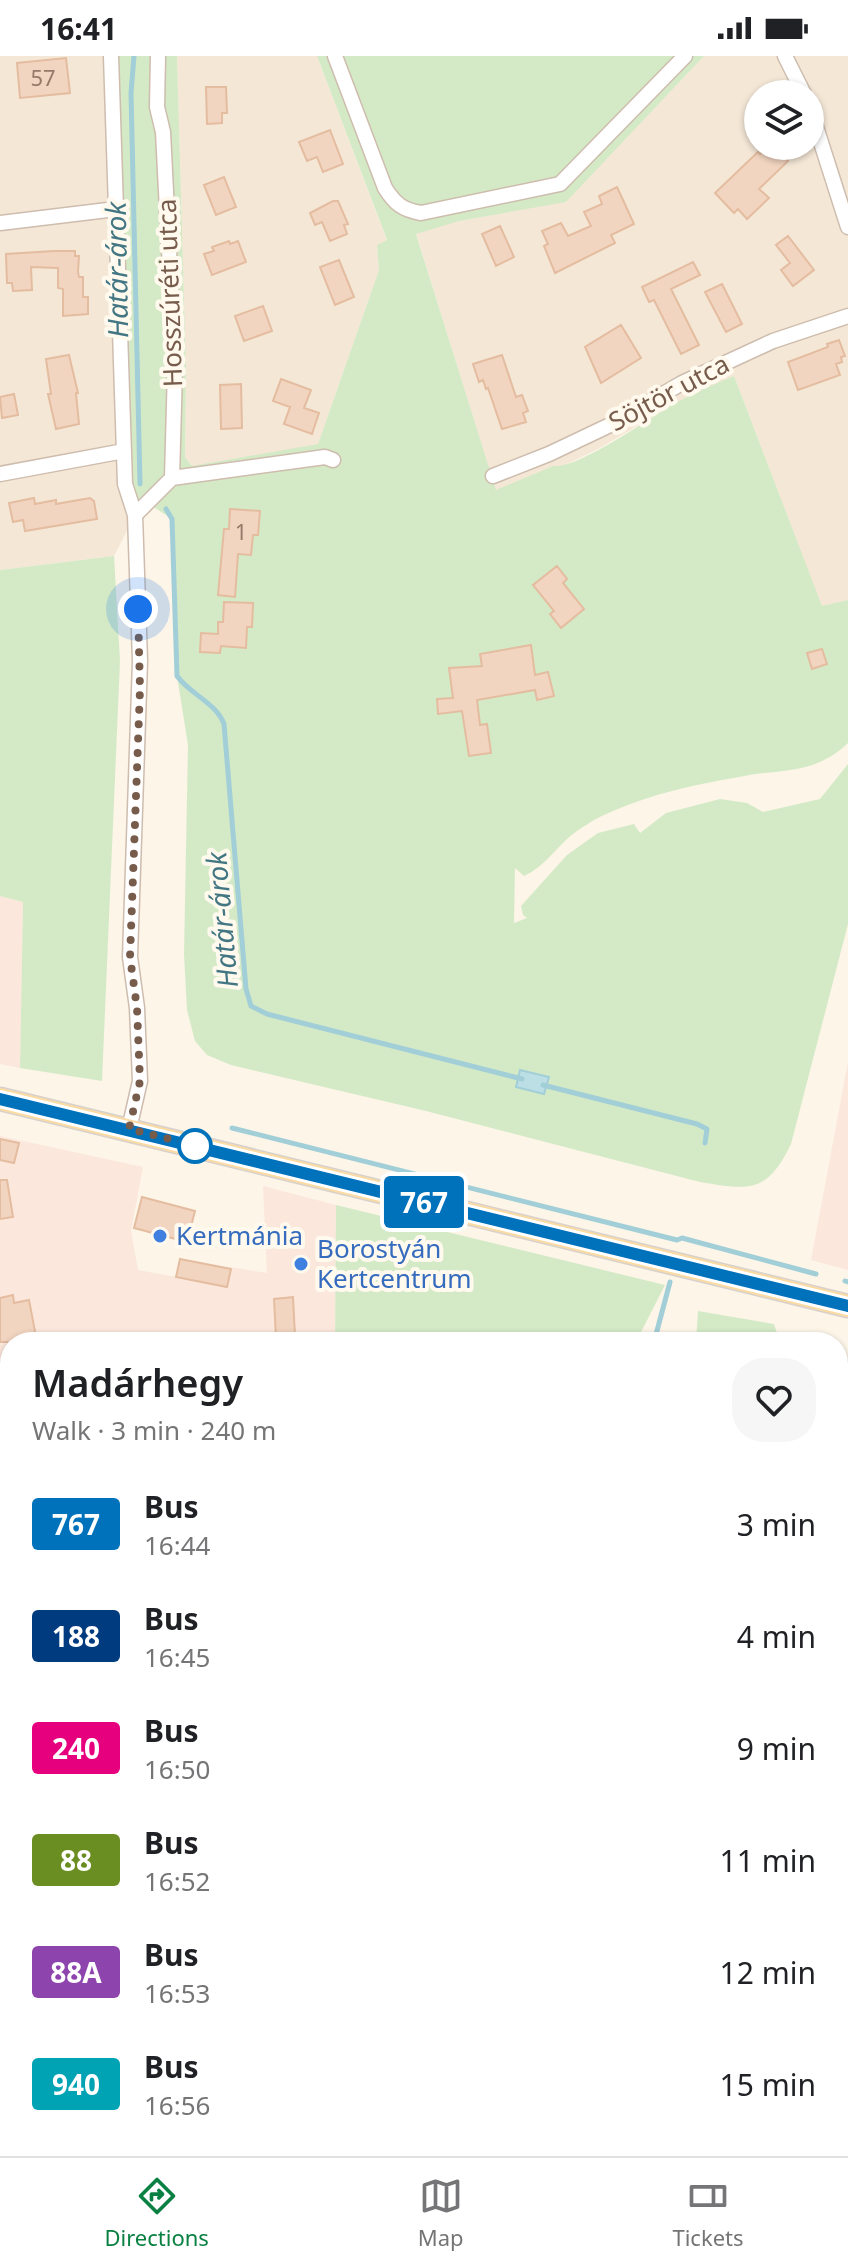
<!DOCTYPE html>
<meta charset="utf-8">
<style>
body{margin:0;font-family:"Noto Sans",sans-serif;background:#f6f6f6;color:#202124;height:100vh;display:flex;flex-direction:column;font-size:30px;white-space:nowrap}
*{box-sizing:border-box;margin:0}
p{font-size:26px;color:#757577}
.icon{flex:none;width:44px;height:44px;fill:none;stroke:currentColor;stroke-width:2;stroke-linecap:round;stroke-linejoin:round}
.map{position:relative;flex:1;overflow:hidden}
.side{position:absolute;left:0px;top:1276px;width:848px;height:824px;display:flex;flex-direction:column;background:#fff;border-radius:32px 32px 0 0;box-shadow:0 2px 6px #0004}
.side>*{flex:none}
.badge{padding:0 16px;border-radius:6px;font-size:28px;line-height:52px}
.fabs{position:absolute;left:744px;top:24px;display:grid;gap:16px}
.fabs a{display:grid;place-items:center;width:80px;height:80px;border-radius:50%;background:#fff;box-shadow:0 2px 6px #0004;font-size:40px}
.you{position:absolute;width:40px;height:40px;margin:-20px;border:6px solid #fff;border-radius:50%;background:#1a73e8;box-shadow:0 0 0 12px #1a73e833}
.map>.badge{position:absolute;translate:-50% -50%;box-shadow:0 0 0 4px #fff}
.round{display:grid;place-items:center;flex:none;width:84px;height:84px;border-radius:32px;background:#f6f6f6}
.headline{display:flex;align-items:center;justify-content:space-between;height:136px;padding:0 32px}
h1{font-size:38px;font-weight:600;line-height:60px}
ul{padding:0;list-style:none}
li{display:flex;align-items:center;gap:24px;height:112px;padding:0 32px}
li div{flex:1}
li b{display:block;font-size:30px}
li em{font-style:normal}
li .badge{min-width:88px;font-weight:700;text-align:center}
.status{display:flex;justify-content:space-between;align-items:center;height:56px;padding:0 40px;background:#fff;direction:ltr}
.status svg{height:22px;fill:currentColor}
.menu{display:flex;justify-content:space-around;align-items:center;height:112px;border-top:2px solid #e0e0e0;background:#fff;font-size:22px;color:#757577}
.menu a{display:grid;justify-items:center;gap:4px}
.menu .active{color:#0b8043}
.map>svg:first-child{display:block}
.residential{fill:#f4e7d6;fill-rule:evenodd}
.commercial{fill:#fce7dc}
.industrial{fill:#ede7e1}
.green{fill:#d4eac6}
.water{fill:#bcdfe6;stroke:#a2ced8;stroke-width:2}
.lines{fill:none;stroke-linecap:round;stroke-linejoin:round}
.stream{stroke:#a2ced8;stroke-width:5}
.building{fill:#f2d5c0;stroke:#e4bca0;stroke-width:2}
.minor-casing{stroke:#cebdae;stroke-width:17}
.tertiary-casing{stroke:#cebdae;stroke-width:21}
.primary-casing{stroke:#d9d1cd;stroke-width:25}
.minor{stroke:#fff;stroke-width:14}
.tertiary{stroke:#fff;stroke-width:18}
.primary{stroke:#fadba2;stroke-width:22}
.line-casing{stroke:#fff;stroke-width:18}
.line{stroke:#0072bc;stroke-width:12}
.walk{stroke:#775c4c;stroke-width:8;stroke-dasharray:0 14.4}
.stop-dot{fill:#fff;stroke:#0072bc;stroke-width:4}
.shop-dot{fill:#3f7fe0;stroke:#fff9ee;stroke-width:3}
.labels{text-anchor:middle;stroke-width:8;stroke-linejoin:round;paint-order:stroke}
.number-label{font-size:22px;fill:#967a69}
.street-label{font-size:26px;fill:#775c4c;stroke:#fff9ee}
.shop-label{font-size:26px;fill:#366cbe;stroke:#fff9ee;text-anchor:start}
.water-label{font-size:28px;font-style:italic;fill:#427683;stroke:#fff9ee}
</style>
<div class="status"><b>16:41</b><svg viewBox="0 0 49 12"><path d="M0 12V9h3v3zM5 12V6h3v6zM10 12V3h3v9zM15 12V0h3v12zM26 1h20v11H26zM47 4h2v5h-2z"/></svg></div>
<div class="map">
<svg width="848" height="2100" viewBox="0 0 848 2100">
<rect width="100%" height="100%" fill="#fcf5e8"/>
<!-- residential -->
<path class="residential" d="M0,0H111L135,459L114,500L0,514Z
M177,0H317L387,185L377,189L379,214L318,388L213,436L185,401L186,312Z
M704,0H848V544L822,551L734,320L685,342L598,393L561,411L553,410L496,435L416,177L459,165L566,145ZM758,38H810V90H758Z"/>
<!-- commercial -->
<path class="commercial" d="M0,840L23,846L20,1012L0,1008Z
M848,1006V1214L811,1204Z
M0,1080L143,1111L131,1175L138,1214L176,1221L180,1203L267,1217L263,1130L336,1149L335,1286H10V1586L0,1588Z"/>
<!-- industrial -->
<path class="industrial" d="M848,2013V2100H777L784,2090H838V2023Z"/>
<!-- green -->
<path class="green" d="M118,0H177L186,312L185,401L192,410L318,388L379,214L377,189L387,184L317,0H704L566,146L459,165L416,178L496,434L553,410C581,413 658,355 687,341C702,333 718,327 734,320L822,550L848,544V687C813,720 782,712 739,721C697,728 652,738 613,755C596,762 579,772 566,784C552,797 542,812 524,820L515,812L514,867L527,862L523,859L521,850L567,799L598,777L634,768L640,777L666,757L720,743L747,747L763,756L820,743L848,708V868L791,1088C767,1138 749,1134 700,1126L426,1055L231,1009L207,999L195,985L187,954L184,898L188,689L177,620L172,463L140,442L136,445L131,439Z
M114,500L120,605L102,1025L20,1012L23,846L0,840V514Z
M336,1149L665,1229L636,1286H335Z
M698,1255L774,1268L780,1286H696Z
M838,1301L848,1303V1506L838,1508Z
M10,1586V1666L0,1668V1588Z
M847,1610L848,1873L838,1918V1612Z
M466,2090H748L742,2100H469Z"/>
<!-- water -->
<path class="water" d="M520,1014L549,1021L544,1038L516,1031Z"/>
<g class="lines">
<!-- stream -->
<path class="stream" d="M134,0L131,37L140,428
M166,453L172,463L177,620C190,638 216,647 224,668L246,933L251,950L267,958L522,1023
M543,1029L697,1068L707,1073L705,1087
M232,1072L677,1184L682,1182L816,1218
M845,1225L848,1226
M654,1286L670,1226
M616,2100L620,2090"/>
</g>
<!-- building -->
<path class="building" d="M66,2L70,37L20,42L17,7Z
M206,31H226L227,57H222V67L207,68Z
M330,74L343,108L323,116L317,101L307,105L299,86Z
M768,90H773L788,105L759,133L769,142L747,163L738,153L734,157L715,137L758,96L760,98Z
M224,121L236,151L216,159L204,129Z
M617,131L634,168L611,179L615,187L555,217L544,190L548,188L542,175L561,167L568,180L591,170L584,156L602,148L599,140Z
M333,145H338L348,168L344,169L347,178L330,185L322,166L315,169L310,157Z
M500,170L514,201L496,210L482,178Z
M788,180L814,214L793,230L781,214L790,207L776,189Z
M229,185L230,188L238,185L246,206L212,219L204,198L214,195L212,191Z
M54,195H75V200H79L78,216L79,221H83V241H88V258L63,260V233L58,232V212L31,211L32,234L13,235L12,227H7L6,198Z
M339,204L354,241L335,249L320,211Z
M693,206L700,219L671,233L699,289L681,298L654,244L649,246L642,231Z
M722,228L742,268L726,276L705,236Z
M263,250L272,275L244,285L235,260Z
M621,269L641,302L601,327L585,291Z
M839,284L845,300L841,301L842,306L836,308L840,319L798,334L788,306L828,291L827,288Z
M69,299L78,337H76L79,368L56,373L48,338H51L46,303Z
M502,299L516,341L522,339L528,355L523,357L526,366L502,373L488,332L486,333L483,324L479,326L473,308Z
M281,323L311,334L304,352L319,357L312,378L284,368L290,351L273,345Z
M241,328L242,372L221,373L220,329Z
M14,338L18,359L2,362L0,341Z
M34,442L35,448L56,444V448L90,442L94,445L97,463L25,475L23,464L13,466L9,447Z
M230,453L260,455L258,479H253L251,499L238,498L235,541L218,539L224,473H229Z
M557,510L567,523L563,527L584,553L561,572L550,558L554,555L533,529Z
M224,546L253,547L252,571H247L246,592L221,590L220,597L200,596L201,577L218,578V566H223Z
M531,589L535,619L548,616L554,640L537,644L535,634L477,644L480,669L487,668L491,697L469,700L462,655L438,658L437,643L453,642L449,612L482,610L480,598Z
M822,593L827,608L812,613L807,597Z
M0,1083L19,1087L14,1107L0,1104Z
M0,1124H7L13,1161L0,1163Z
M142,1141L195,1155L187,1186L134,1172Z
M180,1203L231,1213L227,1231L176,1221Z
M13,1239L14,1247L29,1244L37,1286H0V1242Z
M293,1241L295,1280L276,1282L274,1243Z"/>
<g class="lines">
<!-- minor casing -->
<g class="minor-casing">
<path id="minor" d="M111,0L125,428L135,459L140,605L130,901L137,952L140,1025L129,1073
M335,0L385,132C395,148 403,154 421,157L560,128L685,0
M785,0L804,38
M810,52L848,171
M0,167L116,153
M0,418L124,395
M493,420L549,398L610,369L682,327L773,285L848,260
M172,422L325,401L333,404
M135,459L172,422L175,312L163,76L157,51L158,0
M838,1951L848,1954"/>
</g>
<!-- tertiary casing -->
<g class="tertiary-casing">
<path id="tertiary" d="M838,1918L848,1873
M741,2100L748,2090"/>
</g>
<!-- primary casing -->
<g class="primary-casing">
<path id="primary" d="M0,1043L848,1250
M838,1541L848,1539
M838,1579L848,1577
M0,1694L10,1692
M0,1732L10,1731"/>
</g>
<!-- minor -->
<use href="#minor" class="minor"/>
<!-- tertiary -->
<use href="#tertiary" class="tertiary"/>
<!-- primary -->
<use href="#primary" class="primary"/>
</g>
<g class="lines">
<!-- line casing -->
<g class="line-casing">
<path id="line" d="M0,1043L848,1250"/>
</g>
<!-- line -->
<use href="#line" class="line"/>
<!-- walk -->
<path class="walk" d="M138,553L140,633L130,901L137,952L140,1025L129,1073L197,1090H195"/>
</g>
<!-- markers -->
<circle class="stop-dot" cx="195" cy="1090" r="16"/>
<g class="shop-dot">
<circle cx="160" cy="1180" r="8"/>
<circle cx="301" cy="1208" r="8"/>
</g>
<g class="labels">
<!-- number labels -->
<g class="number-label">
<text x="43" y="30">57</text>
<text x="241" y="484">1</text>
</g>
<!-- street labels -->
<g class="street-label">
<text transform="translate(170 237) rotate(-92)" y="9">Hosszúréti utca</text>
<text transform="translate(669 337) rotate(-28)" y="9">Söjtör utca</text>
</g>
<!-- shop labels -->
<g class="shop-label">
<text x="176" y="1189">Kertmánia</text>
<text x="317" y="1202">Borostyán<tspan x="317" dy="30">Kertcentrum</tspan></text>
</g>
<!-- water labels -->
<g class="water-label">
<text transform="translate(117 214) rotate(-91)" y="10">Határ-árok</text>
<text transform="translate(222 864) rotate(-95)" y="10">Határ-árok</text>
</g>
</g>
</svg>
<div class="fabs">
<a><svg class="icon" aria-label="layers" viewBox="0 0 24 24"><path d="M12 4l9 5-9 5-9-5zM3 14l9 5 9-5"/></svg></a>
</div>
<div class="you" style="left:138px;top:553px"></div>
<b class="badge" style="left:424px;top:1146px;background:#0072bc;color:#fff">767</b>
<section class="side">
<div class="headline"><div><h1>Madárhegy</h1><p>Walk · 3 min · 240 m</p></div><a class="round"><svg class="icon" aria-label="heart" viewBox="0 0 24 24"><path d="M12 20l-8-8c-3-5 5-10 8-4 3-6 11-1 8 4z"/></svg></a></div>
<ul>
<li><span class="badge" style="background:#0072bc;color:#fff">767</span><div><b>Bus</b><p>16:44</p></div><em>3 min</em></li>
<li><span class="badge" style="background:#003b80;color:#fff">188</span><div><b>Bus</b><p>16:45</p></div><em>4 min</em></li>
<li><span class="badge" style="background:#e6007e;color:#fff">240</span><div><b>Bus</b><p>16:50</p></div><em>9 min</em></li>
<li><span class="badge" style="background:#6b8e23;color:#fff">88</span><div><b>Bus</b><p>16:52</p></div><em>11 min</em></li>
<li><span class="badge" style="background:#8e44ad;color:#fff">88A</span><div><b>Bus</b><p>16:53</p></div><em>12 min</em></li>
<li><span class="badge" style="background:#00a3b4;color:#fff">940</span><div><b>Bus</b><p>16:56</p></div><em>15 min</em></li>
</ul>
</section>
</div>
<nav class="menu">
<a class="active"><svg class="icon" aria-label="directions" viewBox="0 0 24 24"><path d="M12 3l9 9-9 9-9-9zM9 14v-3h6M13 9l2 2-2 2"/></svg>Directions</a>
<a><svg class="icon" aria-label="map" viewBox="0 0 24 24"><path d="M3 6l6-2 6 2 6-2v14l-6 2-6-2-6 2zM9 4v14M15 6v14"/></svg>Map</a>
<a><svg class="icon" aria-label="tickets" viewBox="0 0 24 24"><path d="M3 7h18v10H3zM15 7v10"/></svg>Tickets</a>
</nav>
